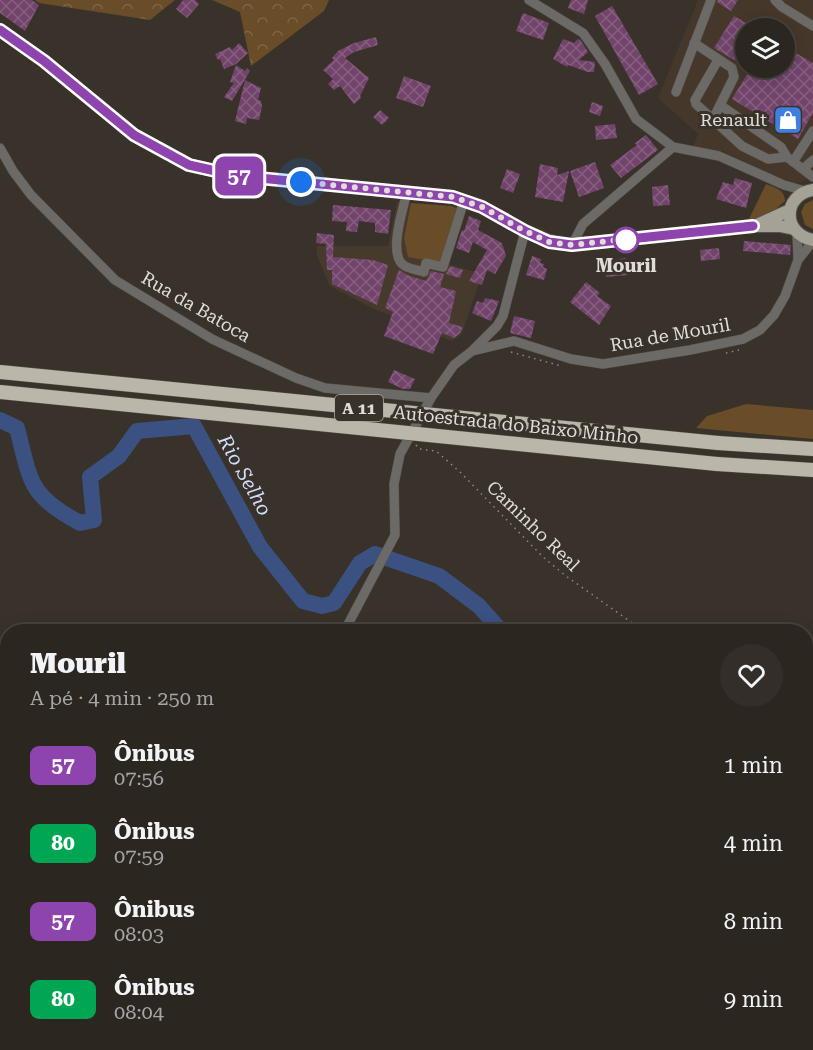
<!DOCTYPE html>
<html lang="pt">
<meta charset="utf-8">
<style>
body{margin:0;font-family:"Roboto Serif",serif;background:#332e29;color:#f1f3f6;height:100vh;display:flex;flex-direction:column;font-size:22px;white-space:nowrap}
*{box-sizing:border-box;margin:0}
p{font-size:20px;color:#a6a5a5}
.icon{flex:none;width:33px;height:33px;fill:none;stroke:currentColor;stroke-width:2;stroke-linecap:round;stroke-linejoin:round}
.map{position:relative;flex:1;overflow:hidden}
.details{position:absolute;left:0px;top:624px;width:813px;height:426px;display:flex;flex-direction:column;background:#2b2620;border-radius:24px 24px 0 0;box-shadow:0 3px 15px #0003,0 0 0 2px #47433e}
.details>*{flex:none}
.badge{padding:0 12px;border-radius:9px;font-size:21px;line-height:39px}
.buttons{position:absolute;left:735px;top:18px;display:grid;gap:12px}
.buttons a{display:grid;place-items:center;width:60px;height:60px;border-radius:50%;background:#2b2620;box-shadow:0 3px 15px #0003,0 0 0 2px #47433e;font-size:30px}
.you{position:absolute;width:30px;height:30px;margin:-15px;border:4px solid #fff;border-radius:50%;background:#1a73e8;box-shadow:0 0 0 9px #1a73e833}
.map>.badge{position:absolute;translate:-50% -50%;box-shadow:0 0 0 3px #fff}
.round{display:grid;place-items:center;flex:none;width:63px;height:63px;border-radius:32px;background:#332e29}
.headline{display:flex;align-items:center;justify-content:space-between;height:102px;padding:0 30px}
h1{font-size:28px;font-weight:800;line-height:45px}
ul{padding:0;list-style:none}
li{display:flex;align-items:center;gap:18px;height:78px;padding:0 30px}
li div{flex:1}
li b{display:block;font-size:22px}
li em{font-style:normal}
li .badge{min-width:66px;font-weight:700;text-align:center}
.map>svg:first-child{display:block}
.commercial{fill:#45382a;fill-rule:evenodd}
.built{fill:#463a2d}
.green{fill:#694c28}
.forest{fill:url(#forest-crowns)}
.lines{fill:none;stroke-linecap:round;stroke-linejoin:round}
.river{stroke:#3b5182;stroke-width:16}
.building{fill:url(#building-cross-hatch)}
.minor-casing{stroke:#575149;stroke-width:10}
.major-casing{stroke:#575149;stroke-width:14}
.highway-casing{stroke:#575149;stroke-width:15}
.path{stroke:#8e8882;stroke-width:1.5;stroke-dasharray:1.5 4.5;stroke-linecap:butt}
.minor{stroke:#6c6a66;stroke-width:9}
.major{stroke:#a4a197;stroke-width:12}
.highway{stroke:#bab6aa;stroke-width:14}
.highway-bridge-casing{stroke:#575149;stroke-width:15;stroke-linecap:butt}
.highway-bridge{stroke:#bab6aa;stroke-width:14}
.line-casing{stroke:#fff;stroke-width:14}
.line{stroke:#8e44ad;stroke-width:9}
.walk{stroke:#e1dcd7;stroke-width:6;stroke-dasharray:0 10.8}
.stop-dot{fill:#fff;stroke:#8e44ad;stroke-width:3}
.labels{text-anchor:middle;stroke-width:6;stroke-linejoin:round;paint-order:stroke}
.shield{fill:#39322a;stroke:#afa9a3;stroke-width:1.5}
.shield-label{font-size:16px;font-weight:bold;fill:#e1dcd7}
.poi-label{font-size:18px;fill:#e1dcd7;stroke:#39322a;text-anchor:end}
.stop-label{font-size:18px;font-weight:bold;fill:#e1dcd7;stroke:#39322a}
.street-label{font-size:18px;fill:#e1dcd7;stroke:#39322a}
.water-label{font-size:20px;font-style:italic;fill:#cedefd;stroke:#39322a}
</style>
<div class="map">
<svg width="813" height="1050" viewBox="0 0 813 1050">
<defs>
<pattern id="forest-crowns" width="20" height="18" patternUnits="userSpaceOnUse" patternTransform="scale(1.5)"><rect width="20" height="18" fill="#694c28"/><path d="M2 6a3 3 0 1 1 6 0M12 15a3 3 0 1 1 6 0" fill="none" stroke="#7e6546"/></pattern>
<pattern id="building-cross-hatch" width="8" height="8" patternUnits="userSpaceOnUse" patternTransform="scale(1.5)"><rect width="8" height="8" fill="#72446c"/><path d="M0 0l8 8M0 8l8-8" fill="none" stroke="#865e80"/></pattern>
</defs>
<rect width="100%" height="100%" fill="#39322a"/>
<!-- commercial -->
<path class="commercial" d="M698,0H813V172L805,181L794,184L722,151L693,147L698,134L658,98ZM746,28H784V68H746Z"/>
<!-- built -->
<path class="built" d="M397,202L411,203L404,238L449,264L482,274L462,334L452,341L372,308L330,286L317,256V246H388Z"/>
<!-- green -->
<path class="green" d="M766,184C776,188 785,190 785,201L770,214L748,221Z
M813,200V229L805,225L801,212L805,204Z
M411,203L452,206L459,209L441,263L408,257L404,238Z
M746,404L813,410V439L696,428L707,416Z"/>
<!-- forest -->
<path class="forest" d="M35,0H175L150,20L39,3Z
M212,0H329L324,11L251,66L240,12Z"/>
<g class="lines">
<!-- river -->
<path class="river" d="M0,420L17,428C31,482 28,495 80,523L94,520L90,477L119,456L137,431L194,426L260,547L303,601L322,606L334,603L360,563L375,554L439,576L479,606L502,632
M806,822L813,824"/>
</g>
<!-- building -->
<path class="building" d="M0,0H32L39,5L25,31L0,13Z
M183,0H195L199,4L187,18L176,9Z
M571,0H588L584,14L568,8Z
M718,0H738L731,11L717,2Z
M612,6L658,84L639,95L595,16Z
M523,13L549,23L543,40L516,31Z
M734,16L755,28H746V67L714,48Z
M376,37L378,45L354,52L345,58L369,78L360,96L361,98L354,104L340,86L334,90L328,84L333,79L323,70L334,60L332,58L338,51L354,43Z
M563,39L574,43L578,39L581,41L588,52L579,60L595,62L594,72H588L568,65L567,67L553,59Z
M239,43L248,53L236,64L224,69L220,59L218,60L215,54L230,47L232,50Z
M784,46L813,63V113L798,139L732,99L751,68H784Z
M236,65L245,71L247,68L250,71L232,101L224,97L234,83L230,82Z
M404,76L431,86L423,107L396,98Z
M245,80L261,88L258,100L261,101L262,106L259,120L247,118L246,124L235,121Z
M592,102L603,106L600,116L589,112Z
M380,110L389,118L382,125L373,117Z
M615,124L617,138L596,140L595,126Z
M646,135L658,150L621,178L610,165L637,145L635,143Z
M595,162L604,188L579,197L570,171Z
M540,164L558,168L557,175L569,171L563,202L535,197Z
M507,169L520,174L513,193L500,188Z
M735,178L752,183L746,208L716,199L723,182L733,185Z
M668,185L670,205L653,206L652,187Z
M333,205L391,210L388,234L375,232V223L359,221L357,232L346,231L347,222L332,221Z
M469,216L481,221L478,230L502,243L506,256L495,274L487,270L482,285L469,281L487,250L473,242L469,253L456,248L462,230L464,231Z
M317,233L334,235L333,257L373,260L388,265L377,305L332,284V270H327L326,244L316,243Z
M744,241L791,245L790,255L743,251Z
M719,248L720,259L701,261L700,250Z
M532,256L541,259L540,263L544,264L543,267L547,269L544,280L526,275Z
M626,258L628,275L606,277L604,261Z
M450,266L463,270L460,278L446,274Z
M399,270L407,275L426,281L431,271L444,274L440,287L456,291L449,323L463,327L460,333L454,338L442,333L433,354L384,336L393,312L385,308Z
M586,282L600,293L597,296L611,306L599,325L570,302Z
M485,298L499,301L491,321L472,313L477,301L483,303Z
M514,316L535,321L531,338L510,333Z
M394,370L415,379L410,389H403L388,382Z"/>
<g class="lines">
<!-- minor casing -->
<g class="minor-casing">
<path id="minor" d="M529,0L583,33L605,64L636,119L673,147L719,156L784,185L805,191
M775,0L782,7L813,26
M694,43L732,68L734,77L713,119
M718,60L695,100L696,104L742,146L768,159L787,157
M676,92L711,0
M720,105L781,147L787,157L813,177
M0,148L13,171L31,195L115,280L212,339L296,378L325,388L431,398
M793,162L813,131
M803,169L813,160
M407,192C403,209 387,257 405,266C410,269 418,270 424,272L426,263L443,267L464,201
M572,245L583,224L673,147
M798,260L813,241
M472,351L497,326L503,316L525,231
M344,632L395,535L394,484L400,454L431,398L454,365L472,351L514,341L571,359L603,364L690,350L743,339L760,330L774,315L785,296L798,260L797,232
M0,895L8,890
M517,1042L520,1050"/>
</g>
<!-- major casing -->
<g class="major-casing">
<path id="major" d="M0,30L44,61L134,135L189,165L238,176L453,197L482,207L525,231L549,241L572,245L753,226H780L794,229
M813,190C782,195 782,234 813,240
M759,224L790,210"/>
</g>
<!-- highway casing -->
<g class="highway-casing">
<path id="highway" d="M718,443L813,449
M717,464L813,470"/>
</g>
<!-- path -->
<path class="path" d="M511,352L561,366
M726,353L739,350
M416,445L419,449L436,451L460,472L543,557L566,576L645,632
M806,749L813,755"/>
<!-- minor -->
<use href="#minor" class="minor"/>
<!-- major -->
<use href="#major" class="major"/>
<!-- highway -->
<use href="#highway" class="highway"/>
<!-- highway-bridge casing -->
<g class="highway-bridge-casing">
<path id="highway-bridge" d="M0,372L718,443
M0,392L717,464"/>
</g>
<!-- highway-bridge -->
<use href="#highway-bridge" class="highway-bridge"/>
</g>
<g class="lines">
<!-- line casing -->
<g class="line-casing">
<path id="line" d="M0,30L44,61L134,135L189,165L238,176L453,197L482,207L525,231L549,242L572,245L753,226"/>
</g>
<!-- line -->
<use href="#line" class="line"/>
<!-- walk -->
<path class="walk" d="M301,182L453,197L482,207L525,231L549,242L572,245L628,239L626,240"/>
</g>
<!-- icons -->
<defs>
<g id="shop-square" transform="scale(1.5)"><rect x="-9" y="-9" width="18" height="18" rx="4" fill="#3f7fe0" stroke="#39322a"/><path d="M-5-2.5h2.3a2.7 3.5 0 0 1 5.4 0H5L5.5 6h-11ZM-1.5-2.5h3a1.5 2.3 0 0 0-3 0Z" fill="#fff"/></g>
</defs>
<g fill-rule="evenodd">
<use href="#shop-square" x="788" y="120"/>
</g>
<!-- markers -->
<circle class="stop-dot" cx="626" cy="240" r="12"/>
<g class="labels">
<!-- shield labels -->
<rect class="shield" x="335" y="395" width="48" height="26" rx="4.5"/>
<g class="shield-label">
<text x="359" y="414">A 11</text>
</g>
<!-- poi labels -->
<g class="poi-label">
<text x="767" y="126">Renault</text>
</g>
<!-- stop labels -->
<g class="stop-label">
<text x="626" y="272">Mouril</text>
</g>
<!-- street labels -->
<g class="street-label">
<text transform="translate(196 307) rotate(30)" y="6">Rua da Batoca</text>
<text transform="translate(670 335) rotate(-10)" y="6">Rua de Mouril</text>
<text transform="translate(516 425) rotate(6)" y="6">Autoestrada do Baixo Minho</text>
<text transform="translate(533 526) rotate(44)" y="6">Caminho Real</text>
</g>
<!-- water labels -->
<g class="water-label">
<text transform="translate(245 475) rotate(61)" y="7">Rio Selho</text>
</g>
</g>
</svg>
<div class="buttons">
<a><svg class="icon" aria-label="layers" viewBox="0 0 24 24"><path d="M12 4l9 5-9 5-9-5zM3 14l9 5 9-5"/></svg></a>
</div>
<div class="you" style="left:301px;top:182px"></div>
<b class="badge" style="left:239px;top:176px;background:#8e44ad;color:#fff">57</b>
<section class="details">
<div class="headline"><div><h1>Mouril</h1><p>A pé · 4 min · 250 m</p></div><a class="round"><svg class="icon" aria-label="heart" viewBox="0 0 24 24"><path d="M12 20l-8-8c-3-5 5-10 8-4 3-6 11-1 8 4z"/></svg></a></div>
<ul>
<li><span class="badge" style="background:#8e44ad;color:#fff">57</span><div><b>Ônibus</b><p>07:56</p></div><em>1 min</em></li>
<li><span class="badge" style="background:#00a651;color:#fff">80</span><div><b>Ônibus</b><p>07:59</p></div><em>4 min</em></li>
<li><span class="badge" style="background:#8e44ad;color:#fff">57</span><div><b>Ônibus</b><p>08:03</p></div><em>8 min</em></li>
<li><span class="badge" style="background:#00a651;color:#fff">80</span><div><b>Ônibus</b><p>08:04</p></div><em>9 min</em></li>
</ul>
</section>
</div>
